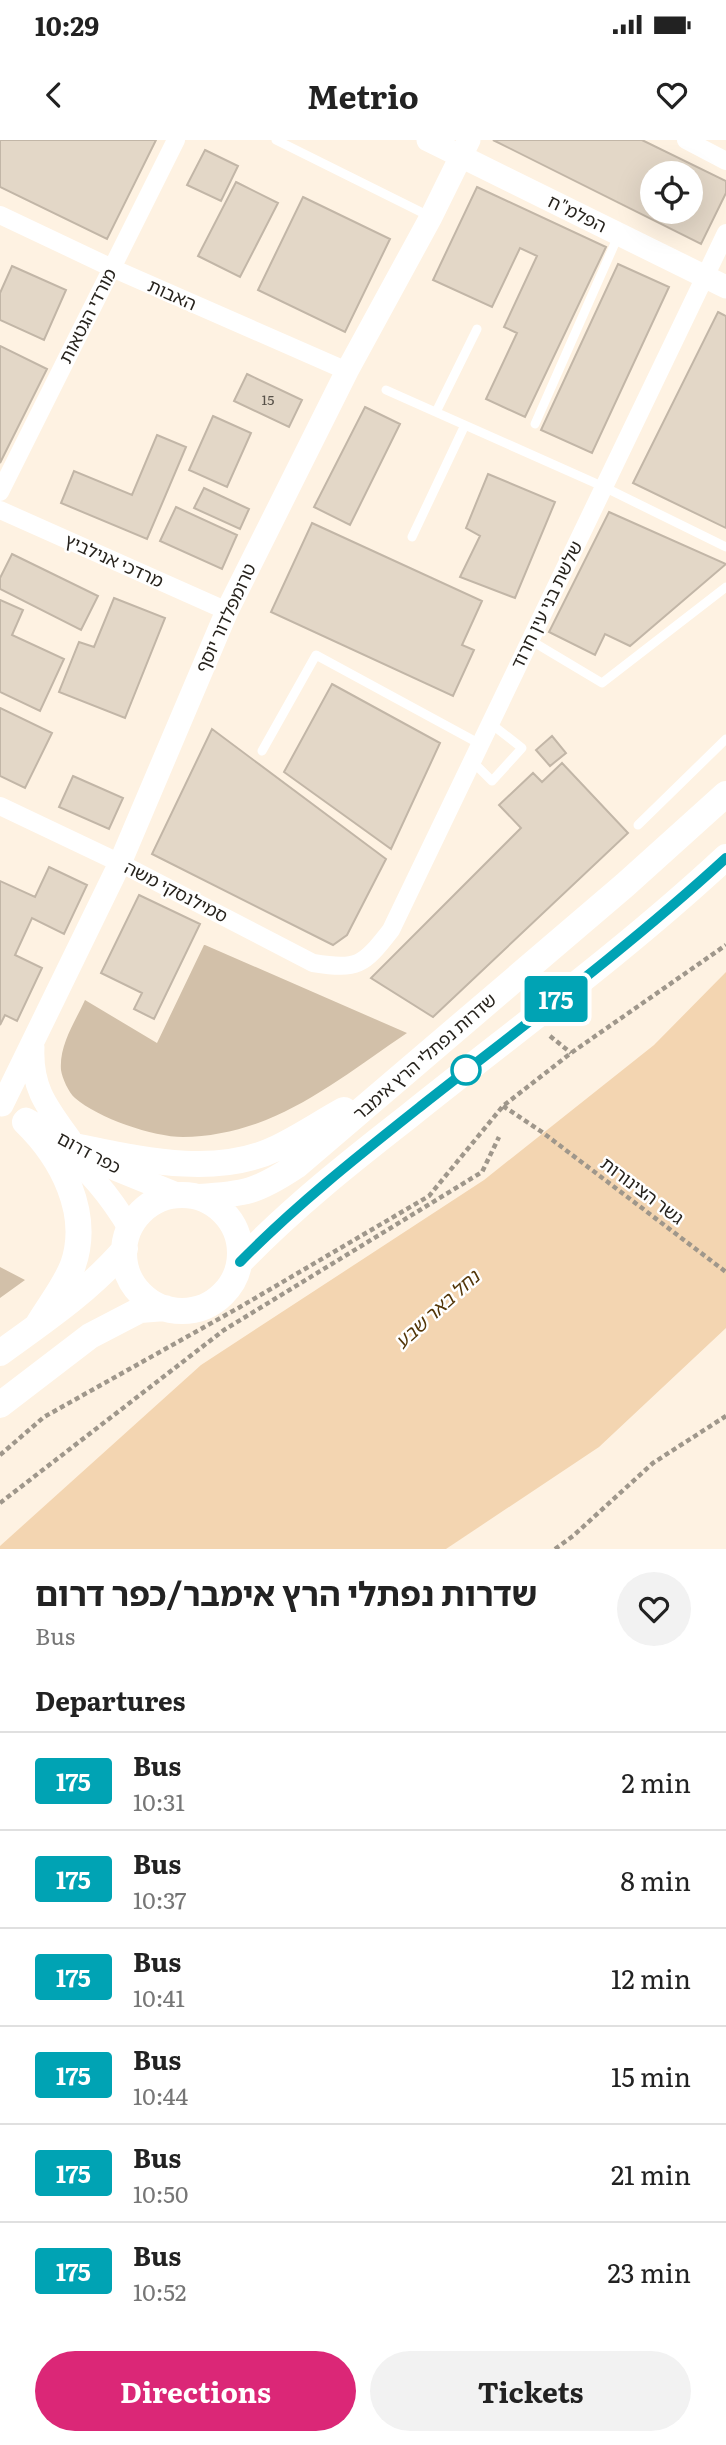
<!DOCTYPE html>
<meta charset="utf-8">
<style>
body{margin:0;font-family:Literata,"Noto Sans Hebrew",serif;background:#f2f2f2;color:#222;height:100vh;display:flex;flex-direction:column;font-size:26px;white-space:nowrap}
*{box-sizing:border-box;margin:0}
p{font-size:23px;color:#767676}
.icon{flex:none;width:38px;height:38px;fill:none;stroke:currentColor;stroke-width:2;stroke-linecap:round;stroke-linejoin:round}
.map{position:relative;height:1409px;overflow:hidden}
.side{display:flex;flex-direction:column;background:#fff;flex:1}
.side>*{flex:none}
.badge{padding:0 14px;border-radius:5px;font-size:24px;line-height:46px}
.controls{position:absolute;left:640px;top:21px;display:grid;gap:14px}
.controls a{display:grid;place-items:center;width:63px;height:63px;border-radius:50%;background:#fff;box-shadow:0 7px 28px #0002;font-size:35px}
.map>.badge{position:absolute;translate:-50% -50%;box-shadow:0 0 0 4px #fff}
h2{padding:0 35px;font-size:26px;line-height:63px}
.round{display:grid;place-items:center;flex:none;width:74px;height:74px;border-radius:37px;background:#f2f2f2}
.overview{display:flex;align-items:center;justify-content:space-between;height:119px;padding:0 35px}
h1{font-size:33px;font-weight:700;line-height:52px}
.action{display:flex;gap:14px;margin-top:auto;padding:14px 35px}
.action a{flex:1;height:80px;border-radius:42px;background:#db2777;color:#fff;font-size:28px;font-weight:700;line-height:80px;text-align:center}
.action a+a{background:#f2f2f2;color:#222}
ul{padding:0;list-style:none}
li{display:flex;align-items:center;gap:21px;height:98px;padding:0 35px;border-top:2px solid #e0e0e0}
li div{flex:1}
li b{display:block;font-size:26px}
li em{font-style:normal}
li .badge{min-width:77px;font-weight:700;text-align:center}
.status{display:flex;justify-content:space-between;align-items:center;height:49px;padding:0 35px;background:#fff;direction:ltr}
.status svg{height:19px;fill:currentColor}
header{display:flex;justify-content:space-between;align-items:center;height:91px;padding:0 35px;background:#fff;font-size:32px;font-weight:700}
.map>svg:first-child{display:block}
.green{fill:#d2c0a9}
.water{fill:#f3d5b1}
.building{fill:#e3d7c7;stroke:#c2b6a7;stroke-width:2;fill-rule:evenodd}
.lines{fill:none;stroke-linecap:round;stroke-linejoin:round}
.path{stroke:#9f978b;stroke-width:4.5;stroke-dasharray:5 3.5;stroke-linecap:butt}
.service{stroke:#fff;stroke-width:9}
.minor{stroke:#fff;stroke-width:18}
.tertiary{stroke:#fff;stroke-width:23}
.secondary{stroke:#fff;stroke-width:26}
.line-casing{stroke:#fff;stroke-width:16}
.line{stroke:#00a3b4;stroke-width:10}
.stop-dot{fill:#fff;stroke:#00a3b4;stroke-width:3.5}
.labels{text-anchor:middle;stroke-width:5;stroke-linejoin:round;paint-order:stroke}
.number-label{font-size:14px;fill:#565048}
.street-label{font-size:18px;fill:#27231d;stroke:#fff}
.water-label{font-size:19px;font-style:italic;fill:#533608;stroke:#fff}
</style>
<div class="status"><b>10:29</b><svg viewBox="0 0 49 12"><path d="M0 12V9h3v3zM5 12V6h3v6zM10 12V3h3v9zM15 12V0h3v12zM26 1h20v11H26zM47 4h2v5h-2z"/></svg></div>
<header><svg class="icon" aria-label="back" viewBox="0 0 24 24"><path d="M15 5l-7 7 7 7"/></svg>Metrio<svg class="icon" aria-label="heart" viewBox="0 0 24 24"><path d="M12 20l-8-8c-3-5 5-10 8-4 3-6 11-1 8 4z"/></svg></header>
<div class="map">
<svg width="726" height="1409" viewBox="0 0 726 1409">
<rect width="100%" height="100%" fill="#fef2e2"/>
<!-- green -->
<path class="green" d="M204,805H205L407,893C362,923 316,960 266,980C241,990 211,997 183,997C153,997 98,978 75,958C69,953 62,938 61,930C59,905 75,882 85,860L157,903Z
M0,1127L25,1140L0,1158Z"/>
<!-- water -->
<path class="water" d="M726,832V1188L599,1307L446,1409H0V1406L201,1225L484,1040L654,905Z"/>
<!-- building -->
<path class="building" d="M0,0H156L107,99L0,47Z
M493,0H642L726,41V53L701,104ZM653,33H691V72H653Z
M205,10L238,26L221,61L187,45Z
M236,42L278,63L240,137L198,116Z
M477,47L606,107L525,277L486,259L517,193L504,187L537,116L520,108L492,167L433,140Z
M303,57L390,99L345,192L258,150Z
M618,124L669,147L592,313L541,290Z
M12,126L66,150L44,200L0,180V153Z
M718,172L726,176V388L633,343Z
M0,206L47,229L0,323Z
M247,234L302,260L289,287L234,261Z
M365,267L400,284L350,385L314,367Z
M213,276L251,293L227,347L189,330Z
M157,295L186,307L147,399L61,363L74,331L132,355Z
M488,334L555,362L515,458L460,437L480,396L466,388Z
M204,348L249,369L240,389L194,368Z
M176,367L237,395L222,429L160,401Z
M609,372L726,424L630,506L605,494L595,515L549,492Z
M312,383L482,461L462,505L474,510L453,556L271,472Z
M12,414L98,456L81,490L0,449V438Z
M114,458L165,478L125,578L59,552L79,502L94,507Z
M0,460L23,470L12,495L64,519L40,571L0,552Z
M332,544L440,603L391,709L284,632Z
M0,568L52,593L25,648L0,636Z
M212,589L386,719L347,795L333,805L152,714Z
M552,596L566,613L550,626L536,610Z
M562,623L628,693L433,877L371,838L521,688L499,665L533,633L542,642Z
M73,636L123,658L109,689L59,667Z
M49,727L87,745L64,794L32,778L15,815L42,828L17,881L5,875L0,885V741L35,757Z
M139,755L200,784L154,879L134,869L142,853L101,833Z"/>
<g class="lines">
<!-- path -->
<path class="path" d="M550,896L571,913
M503,966L542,992L726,1132
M0,1315L44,1277L240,1167L429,1056L503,966L571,913L726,805
M0,1363L224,1190L482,1032L499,997
M555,1409L573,1396L653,1323L726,1276"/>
<!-- service -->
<path class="service" d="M276,0L431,77
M386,250L604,347L726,407
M436,272L477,189
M535,284L619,94
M412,397L465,285
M530,500L602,543L726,447
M262,611L316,515L480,604
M472,621L492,641L522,608L490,583
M638,685L726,599"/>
<!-- minor -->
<path class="minor" d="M686,0L726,21
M0,75L112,128L347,231
M0,352L176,0
M0,370L227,471
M0,666L120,723L313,823C358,830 363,826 391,790L726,93"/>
<!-- tertiary -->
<path class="tertiary" d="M428,0L726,147
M33,907C31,948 47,967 70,999
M2,965L120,723L227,471L347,231L431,77L469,0
M26,979L115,1029L179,1055
M63,1011C91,1031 112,1059 130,1089"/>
<!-- secondary -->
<path class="secondary" d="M25,982C62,1018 91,1073 73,1125C65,1146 48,1167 37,1186
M74,1006C139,1019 215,1038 277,1008C300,997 322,982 344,970
M124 1113a58 58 0 1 1 116 0a58 58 0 1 1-116 0Z
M199,1057C245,1054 257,1052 296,1026L625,745L726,654
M240,1122C292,1068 350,1022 409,976C515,891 626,810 726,717
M0,1213C44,1181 89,1151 125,1109
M0,1265L90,1196L140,1170L165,1168"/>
</g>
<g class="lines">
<!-- line casing -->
<g class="line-casing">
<path id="line" d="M240,1122C296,1065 358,1016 421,966C524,885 630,806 726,718"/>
</g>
<!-- line -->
<use href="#line" class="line"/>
</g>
<!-- markers -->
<circle class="stop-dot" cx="466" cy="930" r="14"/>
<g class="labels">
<!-- number labels -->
<g class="number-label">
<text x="268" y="265">15</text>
</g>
<!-- street labels -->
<g class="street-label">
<text transform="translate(577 74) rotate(26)" y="6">הפלמ"ח</text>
<text transform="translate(172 155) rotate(24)" y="6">האבות</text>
<text transform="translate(88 176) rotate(-63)" y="6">מורדי הגטאות</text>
<text transform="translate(114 421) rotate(24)" y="6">מרדכי אנילביץ</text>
<text transform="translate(547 465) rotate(-64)" y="6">שלשת בני עין חרוד</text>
<text transform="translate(226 478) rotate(-65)" y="6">טרומפלדור יוסף</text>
<text transform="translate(176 752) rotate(27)" y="6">סמילנסקי משה</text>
<text transform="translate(425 917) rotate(-41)" y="6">שדרות נפתלי הרץ אימבר</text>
<text transform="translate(89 1013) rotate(28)" y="6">כפר דרום</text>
<text transform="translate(642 1051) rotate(37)" y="6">גשר הצינורות</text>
</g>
<!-- water labels -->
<g class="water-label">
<text transform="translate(437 1169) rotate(-42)" y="7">נחל באר שבע</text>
</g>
</g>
</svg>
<div class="controls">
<a><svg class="icon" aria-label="locate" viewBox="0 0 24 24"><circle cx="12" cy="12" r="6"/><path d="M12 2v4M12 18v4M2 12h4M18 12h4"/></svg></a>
</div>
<b class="badge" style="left:556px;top:859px;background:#00a3b4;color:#fff">175</b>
</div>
<section class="side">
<div class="overview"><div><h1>שדרות נפתלי הרץ אימבר/כפר דרום</h1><p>Bus</p></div><a class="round"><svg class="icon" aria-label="heart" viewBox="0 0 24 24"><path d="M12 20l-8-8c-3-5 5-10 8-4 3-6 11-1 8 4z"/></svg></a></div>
<h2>Departures</h2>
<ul>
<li><span class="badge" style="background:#00a3b4;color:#fff">175</span><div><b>Bus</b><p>10:31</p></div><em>2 min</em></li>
<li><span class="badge" style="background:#00a3b4;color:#fff">175</span><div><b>Bus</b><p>10:37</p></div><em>8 min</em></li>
<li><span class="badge" style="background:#00a3b4;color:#fff">175</span><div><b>Bus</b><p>10:41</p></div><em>12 min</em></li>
<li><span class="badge" style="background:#00a3b4;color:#fff">175</span><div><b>Bus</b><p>10:44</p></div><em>15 min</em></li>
<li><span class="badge" style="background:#00a3b4;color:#fff">175</span><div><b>Bus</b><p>10:50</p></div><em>21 min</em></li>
<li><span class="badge" style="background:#00a3b4;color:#fff">175</span><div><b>Bus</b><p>10:52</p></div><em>23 min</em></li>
</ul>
<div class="action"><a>Directions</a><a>Tickets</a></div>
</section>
